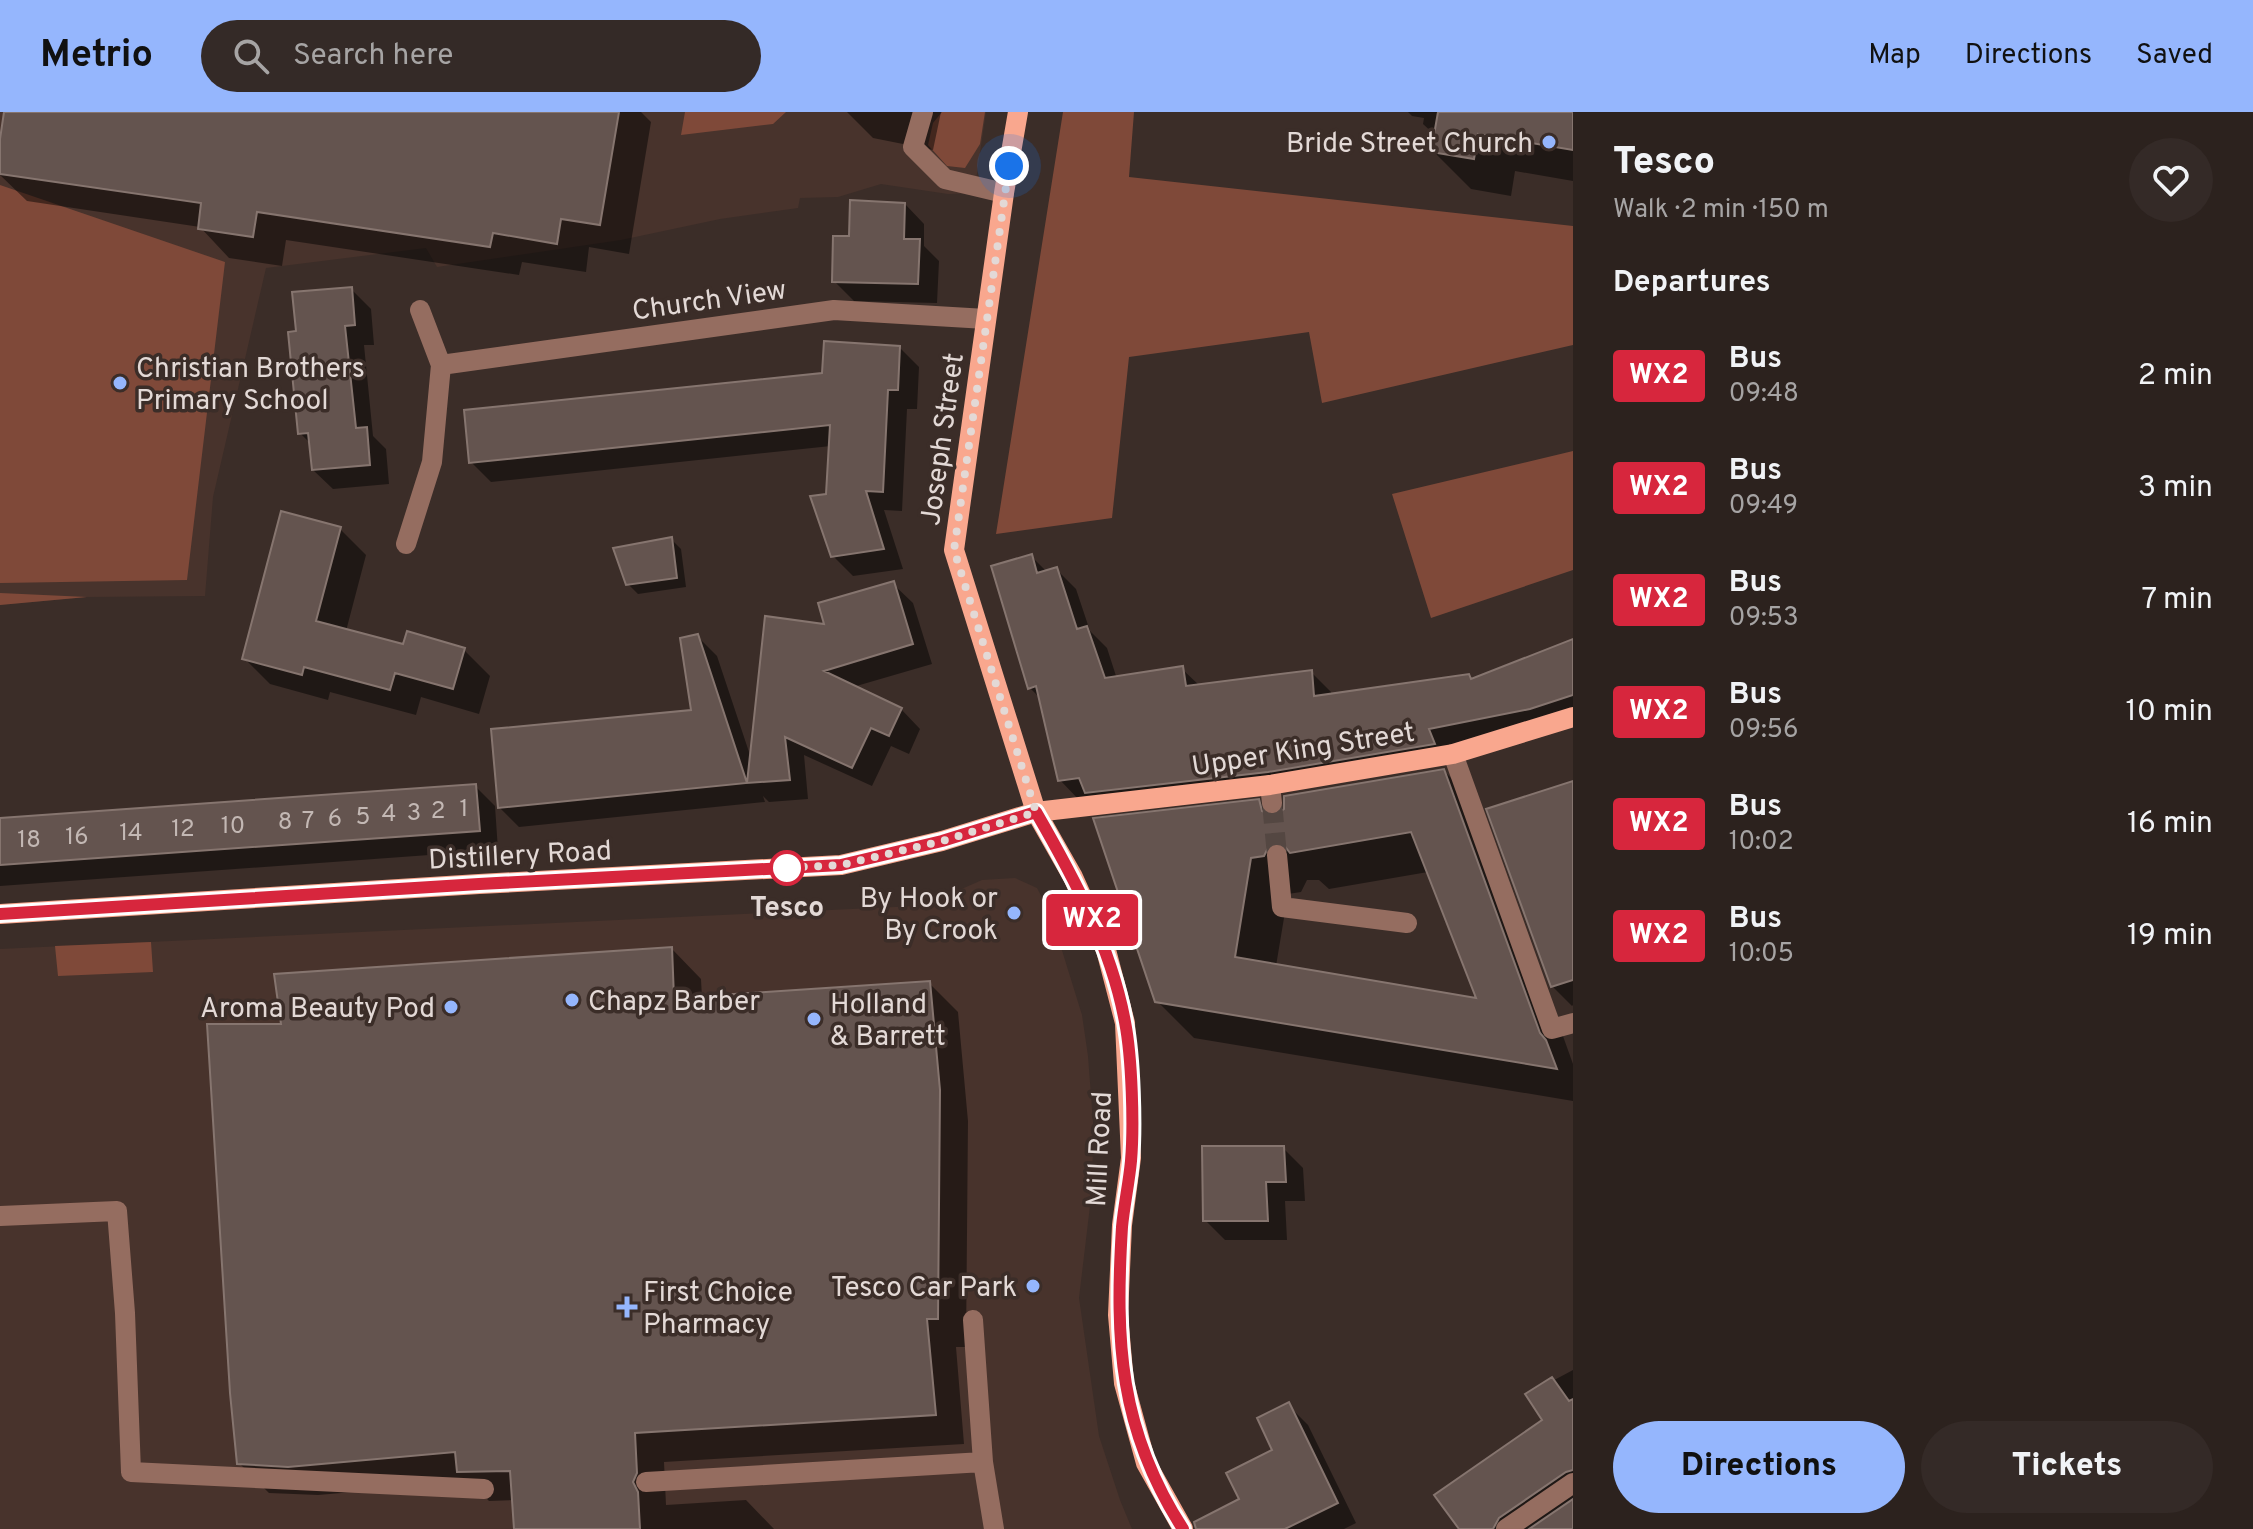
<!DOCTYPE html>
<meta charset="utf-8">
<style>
body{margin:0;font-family:Overpass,sans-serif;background:#342a27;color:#f1f3f6;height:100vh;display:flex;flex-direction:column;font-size:30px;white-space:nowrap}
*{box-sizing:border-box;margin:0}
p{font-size:26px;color:#a6a4a4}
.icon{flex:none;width:44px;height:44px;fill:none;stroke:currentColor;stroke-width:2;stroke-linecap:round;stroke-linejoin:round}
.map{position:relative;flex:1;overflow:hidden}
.panel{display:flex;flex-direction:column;background:#2c221e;width:680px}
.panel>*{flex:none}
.badge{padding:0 16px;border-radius:6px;font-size:28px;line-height:52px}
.you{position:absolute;width:40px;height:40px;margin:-20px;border:6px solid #fff;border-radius:50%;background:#1a73e8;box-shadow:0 0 0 12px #1a73e833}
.map>.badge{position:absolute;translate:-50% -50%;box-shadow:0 0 0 4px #fff}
h2{padding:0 40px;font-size:30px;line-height:72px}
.round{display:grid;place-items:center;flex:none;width:84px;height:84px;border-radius:42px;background:#342a27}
.overview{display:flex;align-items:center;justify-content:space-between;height:136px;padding:0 40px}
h1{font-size:38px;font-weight:800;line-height:60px}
.primary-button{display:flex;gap:16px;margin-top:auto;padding:16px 40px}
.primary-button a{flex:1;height:92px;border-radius:48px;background:#95b6fd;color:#111;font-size:32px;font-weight:800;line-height:92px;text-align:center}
.primary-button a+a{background:#342a27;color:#f1f3f6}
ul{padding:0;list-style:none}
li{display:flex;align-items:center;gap:24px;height:112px;padding:0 40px}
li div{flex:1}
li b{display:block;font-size:30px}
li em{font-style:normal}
li .badge{min-width:88px;font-weight:700;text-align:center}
header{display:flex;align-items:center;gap:48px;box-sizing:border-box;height:112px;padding:0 40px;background:#95b6fd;color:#111}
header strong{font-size:38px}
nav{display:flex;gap:44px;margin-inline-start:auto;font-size:28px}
.search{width:560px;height:72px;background:#342a27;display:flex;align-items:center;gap:20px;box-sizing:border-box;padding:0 28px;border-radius:44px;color:#a6a4a4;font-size:30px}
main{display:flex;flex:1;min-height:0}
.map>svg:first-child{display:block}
.built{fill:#48332c}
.green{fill:#7f4939}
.shadow{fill:#0007;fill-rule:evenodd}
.building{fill:#64544f;stroke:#86756f;stroke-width:2;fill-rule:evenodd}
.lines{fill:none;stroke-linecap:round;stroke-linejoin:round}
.minor-tunnel{stroke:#544742;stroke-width:20;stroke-dasharray:20 10;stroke-linecap:butt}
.minor{stroke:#956d60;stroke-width:20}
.major{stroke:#f9a78e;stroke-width:20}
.line-casing{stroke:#fff;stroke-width:18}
.line{stroke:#d7263d;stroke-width:12}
.walk{stroke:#e3d9d6;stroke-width:8;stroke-dasharray:0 14.4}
.poi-dot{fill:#95b6fd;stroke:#3b2d28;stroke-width:3}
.stop-dot{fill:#fff;stroke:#d7263d;stroke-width:4}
.labels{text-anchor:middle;stroke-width:7;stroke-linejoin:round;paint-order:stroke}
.number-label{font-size:24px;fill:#c3b8b4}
.poi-label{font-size:28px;fill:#e3d9d6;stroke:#3b2d28;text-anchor:end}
.street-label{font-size:28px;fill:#e3d9d6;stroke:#3b2d28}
.stop-label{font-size:28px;font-weight:bold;fill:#e3d9d6;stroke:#3b2d28}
</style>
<header>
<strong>Metrio</strong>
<div class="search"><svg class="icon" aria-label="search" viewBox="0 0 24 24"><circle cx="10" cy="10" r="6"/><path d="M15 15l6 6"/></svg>Search here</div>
<nav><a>Map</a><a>Directions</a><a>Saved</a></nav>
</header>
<main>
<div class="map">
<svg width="1573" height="1417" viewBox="0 0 1573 1417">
<rect width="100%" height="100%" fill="#3b2d28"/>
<!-- built -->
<path class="built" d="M0,0H986L974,81L948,82L881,72L838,85L800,86L798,96L720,107L621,128L437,155L426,136L266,156L213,385L205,484L87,485L0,493Z
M1015,766L1037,776L1051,803L1082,903L1088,944L1094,1023L1090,1094L1079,1186L1099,1324L1120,1388L1132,1417H0V837L937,793L957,779L982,768Z"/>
<!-- green -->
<path class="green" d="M685,0H786L773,12L681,23Z
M942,0H985L980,32L965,56L947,54L928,33L933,11Z
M1063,0H1134L1129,65L1573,114V233L1322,291L1309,220L1129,245L1112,406L996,422Z
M0,73L225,150L187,468L0,471Z
M1573,339V458L1431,506L1392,382Z
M0,481L87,485L0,493Z
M151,830L153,860L58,864L55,834Z"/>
<!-- shadow -->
<path class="shadow" d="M6,0H641L651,10L629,142L589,135L586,160L522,150L519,163L286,128L282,154L229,146L200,115L27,89L0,63Z
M847,0H941L933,38L873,26Z
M1408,0H1573V69L1515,59L1511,84L1471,77L1433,39L1436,24L1423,12L1424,6L1412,4Z
M905,92L924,112V134L939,149L937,191L854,189L834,169L850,126Z
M351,177L371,197L374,233H364L373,324L386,337L389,372L333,377L313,358L311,332L300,321L298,220Z
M899,235L919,255L917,297H907L902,399L884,398L903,457L853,464L833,444L828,384L831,334L491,370L471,350L824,263Z
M340,417L366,443L346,519L404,535L464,538L490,564L479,602L421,585L416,603L330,580L328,588L270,572L244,546Z
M671,427L681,437L686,475L638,482L628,472Z
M1031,444L1047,460L1056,457L1076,477L1090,519L1107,536L1117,567L1182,557L1200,574L1311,560L1331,580V584L1469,564L1473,569L1573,529V609L1454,652L1080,689L1060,668L1040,586L1030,576Z
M893,472L913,491L932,552L853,575L901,597L920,617L909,642L891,634L872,674L804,643L808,687L769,690L763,684L765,690L519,715L499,695L693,599L697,524L717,544L752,649L827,514Z
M1444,659L1481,696L1573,952V989L1194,926L1157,889L1258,690L1274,706ZM1428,760L1479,889L1276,854L1288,782L1301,780L1307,768H1319L1329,777Z
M1573,672V893L1572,894L1552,874Z
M475,674L495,694L498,738L0,774V708Z
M672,837L701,867L702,886L929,871L958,900L968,1009L966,1235H956L964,1332L664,1350L666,1393L746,1388L774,1417H516L514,1388L489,1389L470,1370L318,1383L269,1381L239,1351L283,914Z
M1283,1036L1303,1056L1305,1089H1285L1287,1128H1225L1205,1108Z
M1573,1258V1417H1461L1545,1308L1528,1282Z
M1288,1293L1308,1313L1356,1411L1344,1417H1233L1242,1388L1275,1338Z"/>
<!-- building -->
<path class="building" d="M4,0H619L600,113L561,107L557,132L493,121L490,135L257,100L253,125L198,117L201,91L0,62V27Z
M1438,0H1573V38L1478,22L1474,47L1431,40Z
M850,88L905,91L904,127H920L918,172L832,170L833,124H849Z
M352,175L355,213L345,214L356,316L367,315L370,353L312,358L308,321L298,322L288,220L296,219L292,180Z
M824,229L900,234L898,278H888L883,380L866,379L884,437L831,445L810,384L826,382L830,313L469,351L464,298L822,261Z
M281,399L341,415L316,509L403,532L407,519L465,536L453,577L395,561L390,578L304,555L302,563L242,547Z
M672,425L677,466L626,473L613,436Z
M1032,442L1037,461L1057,455L1077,517L1087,514L1105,566L1183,554L1186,574L1312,558L1314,584L1469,562L1471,567L1573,527V583L1530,597L1429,617L1435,632L1268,660L1085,681L1079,666L1058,669L1036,574L1028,577L991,454Z
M894,469L913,532L824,559L902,596L889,624L871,616L852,656L785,625L790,668L747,671L765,504L824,512L818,491Z
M698,522L747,671L498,696L491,617L691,598L680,526Z
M1444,657L1540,921L1546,928L1557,957L1155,890L1093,706L1259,687L1262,699L1274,704L1284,697V684ZM1411,720L1476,886L1235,845L1251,746L1264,744L1270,732H1283L1290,741Z
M1573,669V868L1551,875L1486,697Z
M476,672L480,719L0,753V706Z
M672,835L674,886L930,869L940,978L938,1207H927L936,1303L635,1321L637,1361L633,1370L638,1380L640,1417H514L510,1359L457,1360L455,1340L288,1355L237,1352L230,1281L207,912H281L274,862Z
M1202,1034H1284L1286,1070H1266L1268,1109H1203Z
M1552,1265L1569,1289L1573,1287V1358L1566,1360L1499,1406L1493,1417H1459L1434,1383L1542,1308L1525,1282Z
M1289,1290L1338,1391L1285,1417H1196L1194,1410L1239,1387L1226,1361L1272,1338L1257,1306Z
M1573,1387V1417H1529Z"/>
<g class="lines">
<!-- minor-tunnel -->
<path class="minor-tunnel" d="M1272,691L1277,743"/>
<!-- minor -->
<path class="minor" d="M923,0L913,35L945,67L1004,81
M420,198L441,253
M406,432L432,350L441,253L834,198L986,207
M1453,642L1552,917L1573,911
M1270,673L1272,691
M1277,743L1282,795L1407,811
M0,1104L117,1099L125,1201L131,1360L484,1377
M973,1208L983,1350
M646,1370L983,1350L994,1417
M1506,1417L1573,1371"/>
<!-- major -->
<path class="major" d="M1018,0L1004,81L954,438L1036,700L1073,765L1106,838L1125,911L1131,1046L1122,1113L1118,1203L1124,1271L1146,1351L1183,1417
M0,802L479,772L841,753L942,729L1036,700L1270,673L1453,642L1573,605"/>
</g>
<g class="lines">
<!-- line casing -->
<g class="line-casing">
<path id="line" d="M0,802L479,772L841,753L942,729L1036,700C1074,766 1111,834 1125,910C1132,946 1134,1014 1131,1049C1129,1071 1124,1093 1122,1115C1115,1229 1119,1318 1183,1417"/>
</g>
<!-- line -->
<use href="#line" class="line"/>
<!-- walk -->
<path class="walk" d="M787,756H781L841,753L942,729L1036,700L954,438L1009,54"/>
</g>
<!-- markers -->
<g class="poi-dot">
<circle cx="1549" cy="30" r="8"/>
<circle cx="120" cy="271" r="8"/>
<circle cx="1014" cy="801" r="8"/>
<circle cx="572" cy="888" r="8"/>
<circle cx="451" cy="895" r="8"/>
<circle cx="814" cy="907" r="8"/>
<circle cx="1033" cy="1174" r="8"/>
<path d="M623 1183h8v8h8v8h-8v8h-8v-8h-8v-8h8z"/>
</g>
<circle class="stop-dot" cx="787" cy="756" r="16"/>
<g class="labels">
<!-- number labels -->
<g class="number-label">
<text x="464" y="704">1</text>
<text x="438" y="706">2</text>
<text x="414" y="708">3</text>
<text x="389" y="709">4</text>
<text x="363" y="712">5</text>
<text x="335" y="714">6</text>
<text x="308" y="716">7</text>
<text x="285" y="717">8</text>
<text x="233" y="721">10</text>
<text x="183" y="724">12</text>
<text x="131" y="728">14</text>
<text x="77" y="732">16</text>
<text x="29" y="735">18</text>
</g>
<!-- poi labels -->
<g class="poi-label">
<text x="1533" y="40">Bride Street Church</text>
<text x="136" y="265" text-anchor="start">Christian Brothers<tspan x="136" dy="32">Primary School</tspan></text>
<text x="998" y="795">By Hook or<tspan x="998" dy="32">By Crook</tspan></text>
<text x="588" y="898" text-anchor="start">Chapz Barber</text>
<text x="830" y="901" text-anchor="start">Holland<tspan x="830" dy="32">&amp; Barrett</tspan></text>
<text x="435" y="905">Aroma Beauty Pod</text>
<text x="1017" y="1184">Tesco Car Park</text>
<text x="643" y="1189" text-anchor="start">First Choice<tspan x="643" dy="32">Pharmacy</tspan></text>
</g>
<!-- street labels -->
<g class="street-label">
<text transform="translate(709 187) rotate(-8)" y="10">Church View</text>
<text transform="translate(941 327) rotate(-82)" y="10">Joseph Street</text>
<text transform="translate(1303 636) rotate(-9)" y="10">Upper King Street</text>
<text transform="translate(520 742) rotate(-3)" y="10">Distillery Road</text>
<text transform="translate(1098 1037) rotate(-87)" y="10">Mill Road</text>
</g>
<!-- stop labels -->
<g class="stop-label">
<text x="787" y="804">Tesco</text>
</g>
</g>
</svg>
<div class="you" style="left:1009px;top:54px"></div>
<b class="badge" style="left:1092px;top:808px;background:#d7263d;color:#fff">WX2</b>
</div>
<section class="panel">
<div class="overview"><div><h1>Tesco</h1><p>Walk · 2 min · 150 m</p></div><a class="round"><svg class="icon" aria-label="heart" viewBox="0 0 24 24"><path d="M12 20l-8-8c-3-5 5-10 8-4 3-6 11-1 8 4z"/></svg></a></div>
<h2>Departures</h2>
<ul>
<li><span class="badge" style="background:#d7263d;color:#fff">WX2</span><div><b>Bus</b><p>09:48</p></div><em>2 min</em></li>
<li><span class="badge" style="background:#d7263d;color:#fff">WX2</span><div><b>Bus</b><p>09:49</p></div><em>3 min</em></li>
<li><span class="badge" style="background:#d7263d;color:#fff">WX2</span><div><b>Bus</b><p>09:53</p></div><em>7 min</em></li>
<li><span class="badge" style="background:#d7263d;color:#fff">WX2</span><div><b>Bus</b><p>09:56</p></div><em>10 min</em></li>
<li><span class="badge" style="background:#d7263d;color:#fff">WX2</span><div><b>Bus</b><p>10:02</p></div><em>16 min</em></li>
<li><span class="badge" style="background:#d7263d;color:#fff">WX2</span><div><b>Bus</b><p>10:05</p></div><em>19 min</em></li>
</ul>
<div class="primary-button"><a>Directions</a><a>Tickets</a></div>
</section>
</main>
